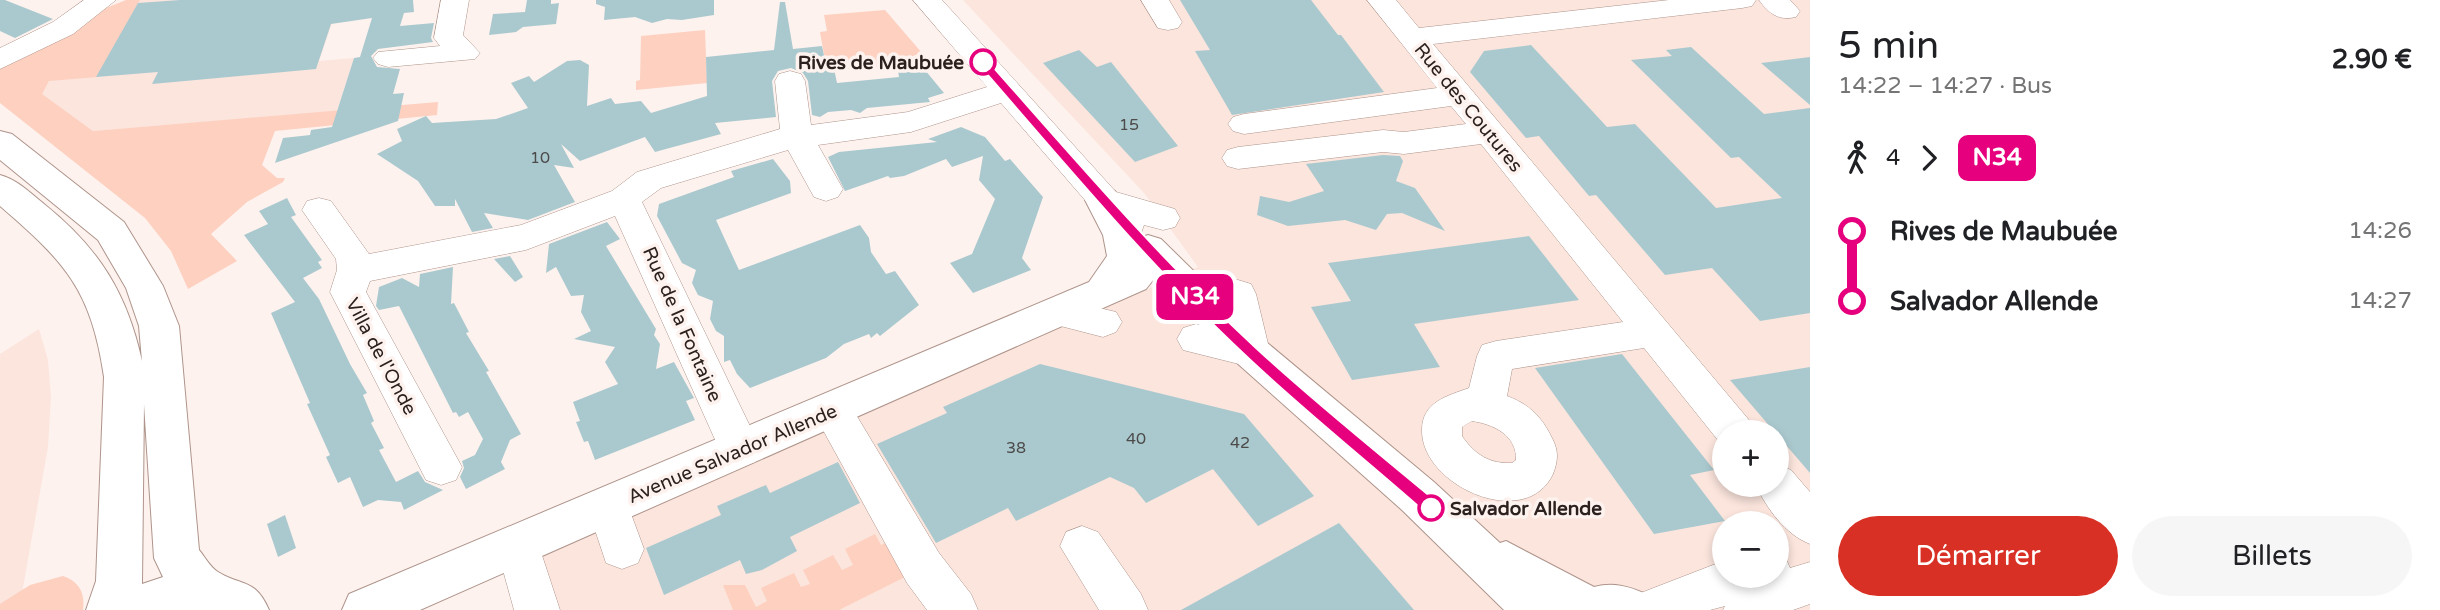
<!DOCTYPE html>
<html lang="fr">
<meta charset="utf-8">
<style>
body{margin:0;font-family:"Varela Round",sans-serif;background:#f6f6f6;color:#202124;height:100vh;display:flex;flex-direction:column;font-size:26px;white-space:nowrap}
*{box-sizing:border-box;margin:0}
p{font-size:23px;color:#757577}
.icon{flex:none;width:38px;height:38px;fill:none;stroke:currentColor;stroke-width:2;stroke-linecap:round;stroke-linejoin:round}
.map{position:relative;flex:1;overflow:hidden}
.side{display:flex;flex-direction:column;background:#fff;width:630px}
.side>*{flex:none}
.badge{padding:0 14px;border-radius:10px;font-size:24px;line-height:46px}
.controls{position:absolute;left:1712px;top:420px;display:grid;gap:14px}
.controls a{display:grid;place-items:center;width:77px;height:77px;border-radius:50%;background:#fff;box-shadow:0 4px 10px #0003;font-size:35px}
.map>.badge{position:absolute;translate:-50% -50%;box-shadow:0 0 0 4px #fff}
.legs{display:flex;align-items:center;gap:10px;height:77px;padding:0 28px;font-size:23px}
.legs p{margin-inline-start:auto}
.overview{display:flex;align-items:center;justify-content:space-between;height:119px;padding:0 28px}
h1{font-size:38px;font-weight:600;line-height:52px}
.button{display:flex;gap:14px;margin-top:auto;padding:14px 28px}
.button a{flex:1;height:80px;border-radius:42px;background:#d93025;color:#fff;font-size:28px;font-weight:600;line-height:80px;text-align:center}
.button a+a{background:#f6f6f6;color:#202124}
ul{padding:0 28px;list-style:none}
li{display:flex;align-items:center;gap:24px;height:70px;font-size:26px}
li i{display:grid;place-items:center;width:10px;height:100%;margin:0 9px;background:currentColor}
li i::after{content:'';width:18px;height:18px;margin:-9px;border:5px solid;border-radius:50%;background:#fff}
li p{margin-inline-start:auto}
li:first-child i{background:linear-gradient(#0000 50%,currentColor 0)}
li:last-child i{background:linear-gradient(currentColor 50%,#0000 0)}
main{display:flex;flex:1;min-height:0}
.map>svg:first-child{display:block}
.built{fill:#fbe5dd;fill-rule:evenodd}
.green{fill:#fdd0c0}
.building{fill:#aac9cf}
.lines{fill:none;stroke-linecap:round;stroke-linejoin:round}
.minor-casing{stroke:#ae948b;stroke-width:1}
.major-casing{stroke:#ae948b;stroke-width:2}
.minor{fill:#fff;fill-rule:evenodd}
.major{fill:#fff;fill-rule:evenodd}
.line-1{fill:#e6007e;stroke:#fff;stroke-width:2}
.stop-1-dot{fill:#fff;stroke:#e6007e;stroke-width:3.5}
.labels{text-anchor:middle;stroke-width:7;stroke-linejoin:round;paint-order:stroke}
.number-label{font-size:16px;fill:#4c4b4a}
.stop-label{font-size:19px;font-weight:bold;fill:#2c211e;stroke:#fef2ee;text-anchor:end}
.street-label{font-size:19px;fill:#2c211e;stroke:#fef2ee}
</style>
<main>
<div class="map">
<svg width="1810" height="610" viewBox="0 0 1810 610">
<rect width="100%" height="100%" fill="#fef2ee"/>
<!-- built -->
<path class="built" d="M140,0H294L332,23L319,61L354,58L337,111L93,131L41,94L49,81L117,41Z
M963,0H1810V610H548L532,557L1198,267L1145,194ZM1724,432H1776V485H1724ZM1724,523H1776V576H1724Z
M39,329L48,360L51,397L48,447L19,610H0V354Z"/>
<!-- green -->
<path class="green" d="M126,0H140L97,77L49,81L42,94L93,131L438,102L437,115L275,131L262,165L277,178H285L283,182L247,202L211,234L237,261L188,289L171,251L145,218L0,103V69L101,10Z
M885,10L922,53L883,66L834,70L832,59L825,60L820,32L827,31L824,15Z
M705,30L707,83L636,90V81L640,80L641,36Z
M875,534L881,545L891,540L909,575L839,610H733L723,585H745L756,607L767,601L761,588L794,573L801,587L810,584L803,570L833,555L842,570L853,565L845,549Z
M63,576C80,582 85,593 83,610H0V604L30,585Z"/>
<!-- building -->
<path class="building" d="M0,0H5L53,19L15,38L0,31Z
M180,0H413L414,12L404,13L400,26L434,23L431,38L433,42L378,49L371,56L377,67L400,69L393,94L404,93L398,121L275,163L283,138L310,135L311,130L332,127L354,58L360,57L372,18L331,24L316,69L152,84L158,72L96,77L138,3Z
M527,0H551V4L559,3L556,24L523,27L516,32L489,35L493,14L525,12Z
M596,0H714V15L682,20L667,19L652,23L635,17L604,20L605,7L596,4Z
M1180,0H1311L1338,35H1341L1384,92L1232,115L1195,51L1210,50Z
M780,2H785L793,49L822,46L825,60L832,59L837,83L899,77L898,71L920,64L944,93L928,98L930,102L867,108L860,113L851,110L828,112L820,117L812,115L808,81L803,73L791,68L778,71L772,81L776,117L715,123L721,134L655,152L645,137L580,161L561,144L574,168L554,165L575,202L528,220L484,213L493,228L472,232L455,199V206H435L418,181L377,154L402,141L397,129L426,116L432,123L496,119L528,108L511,83L529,76L534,82L567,61L580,60L589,65L587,106L611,98L615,104L641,101L651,113L707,96L706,57L774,50Z
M1531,45L1607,127L1635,124L1716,208L1782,198L1739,157L1731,158L1631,60L1672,56L1666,50L1691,47L1764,114L1810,108V313L1760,321L1712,268L1665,275L1596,195L1589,196L1539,136L1526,138L1470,72L1484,51Z
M1079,50L1097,67L1111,62L1178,146L1135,162L1043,63Z
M1810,57V105L1761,63Z
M961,127L985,137L1005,161L1010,159L1043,197L1022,258L1031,270L973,293L950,263L972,254L995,199L979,180L983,156L952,167L946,159L904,176L890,178L888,176L845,191L828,157L839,152L937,142L928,139Z
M1383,155L1400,156L1403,161L1396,181L1415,188L1445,231L1402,213L1387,214L1376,230L1345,220L1288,226L1257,215L1260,196L1289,202L1324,191L1306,164Z
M773,159L790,181L791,193L716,220L739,270L860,225L869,238L871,252L886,274L895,271L919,305L880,336L877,333L871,338L869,334L844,344L826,358L750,388L737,374L730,360L724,362V336L716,331L710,319L713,301L698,295L692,283L696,270L682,263L657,216L659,204L734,177L731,171Z
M287,198L296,215L291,217L322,260L318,262L322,268L303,278L319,299L350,364L367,393L363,395L374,421L371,423L384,448L379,450L396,482L418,471L425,482L443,490L404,510L401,502L378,500L363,507L350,477L338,483L326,457L330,455L307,404L310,403L271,313L295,302L244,235L268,224L259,211Z
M607,222L620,239L606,246L656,329L654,335L660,344L656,369L674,362L694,398L686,401L695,420L595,460L588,441L584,442L576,422L580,421L573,402L618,384L605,362L615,347L574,339L591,331L581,312L584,295L571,296L556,267L546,273L549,244Z
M1529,236L1579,300L1414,324L1440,367L1352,380L1311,307L1351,301L1328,263Z
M510,256L523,277L515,282L494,259Z
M453,267L451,304L454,303L469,332L466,333L489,371L486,372L521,434L510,440L501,462L505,469L466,489L460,477L464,468L462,461L475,455L483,439L468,412L459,417L456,412L453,413L399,306L379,310L376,306L379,287L402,278L419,287L420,274Z
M1622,354L1714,470L1690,475L1725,521L1654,534L1535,368Z
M1040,364L1244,414L1314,496L1258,526L1213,469L1146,503L1134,488L1110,477L1016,521L1008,508L936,543L877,444L947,413L943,407Z
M1810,367V473L1730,380Z
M838,462L860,503L790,537L797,551L762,570L746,574L740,560L664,595L646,548L721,515L717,506L766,485L770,493Z
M285,515L296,548L278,557L267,524Z
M1339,523L1414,610H1181Z"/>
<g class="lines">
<!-- minor casing -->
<g class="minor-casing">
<path id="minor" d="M84,0H116L73,34L0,69V48L53,22Z
M441,0H469L463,35L480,53L475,59L388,67L378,64L373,58L378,52L440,46L434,38Z
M913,0H942L1116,192L1175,209L1180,218L1175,227L1163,230L1144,225L1140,236L1128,240L1116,236L1001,103L911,132L818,145L843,189L838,197L826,201L814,197L788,150L661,188L642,202L761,449L755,462L740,467L725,462L615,216L526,250L370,281L366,292L462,467L456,480L441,485L426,480L330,292L337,270L336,259L302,210L307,201L319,198L331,201L369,254L521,225L612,191L637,172L780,129L775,81L779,74L790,71L801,74L805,81L811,125L908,112L987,87Z
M1141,0H1169L1182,22L1178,28L1168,30L1158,28Z
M1367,0H1396L1419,28L1669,0H1756L1752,6L1742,8L1433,44L1749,420L1755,432H1724V445L1721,444L1644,348L1512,369L1507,396C1529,404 1542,417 1552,438C1559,451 1558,461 1553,474C1526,532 1421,486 1422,430C1422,402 1447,396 1469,388L1477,356L1482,345L1496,341L1623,322L1481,144L1404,154L1383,152L1238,169L1227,166L1222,158L1227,150L1238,147L1383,130L1404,132L1466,124L1451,106L1244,134L1233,131L1228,124L1233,117L1244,114L1437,88ZM1472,421C1493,424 1517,435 1516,460L1512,463C1490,464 1475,455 1462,436V427Z
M1759,0H1790L1800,11L1796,17C1779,21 1769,14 1759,0Z
M1238,280L1251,284L1256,294L1270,352L1264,363L1251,367L1183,350L1177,339L1183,328L1196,324L1228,331L1220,294L1225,284Z
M1058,298L1116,312L1122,322L1116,332L1103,337L1045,322L1040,312L1045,302Z
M832,393L846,398L939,553L971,594L978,610H927L907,583L812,410L818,398Z
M1776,464L1791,470L1810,492V544C1786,535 1766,508 1756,485H1776Z
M608,487L623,492L644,549L638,563L622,569L606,563L587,506L593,492Z
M518,525L534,531L560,610H514L496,545L502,531Z
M1082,526L1098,532L1141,594L1148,610H1099L1060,546L1066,532Z
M1776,557L1787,561L1790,568L1810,562V604L1793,610H1723L1725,606L1710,610H1631L1638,594L1713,565L1724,563V576H1776Z"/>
</g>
<!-- major casing -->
<g class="major-casing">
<path id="major" d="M0,131L12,134L124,222L163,286L179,326L199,550C205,557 210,567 218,572C243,587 255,578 269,610H86L96,581L104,377C91,289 65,262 0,206V175C18,180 30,193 44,204C99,248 127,293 142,361L139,326L126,288L98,240L0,160ZM144,404L154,558L163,577L142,584Z
M1103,187L1115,191L1140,238L1148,235L1161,239L1265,341L1434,482L1500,543L1506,541L1594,587C1613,582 1628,586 1646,594L1653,610H1504L1402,510L1237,363L1154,279L1146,289L420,610H342L349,594L1089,282L1107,256L1103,235L1085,200L1091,191Z"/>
</g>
<!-- minor -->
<use href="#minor" class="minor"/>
<!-- major -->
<use href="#major" class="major"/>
</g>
<!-- line-1 -->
<path class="line-1" d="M979,60H987C1074,158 1159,258 1255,347C1313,401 1376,451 1437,502L1439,508L1437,513L1431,515L1426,513C1366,460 1303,410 1245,355C1149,265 1065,164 979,65Z"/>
<!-- markers -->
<g class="stop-1-dot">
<circle cx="983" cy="62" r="12"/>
<circle cx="1431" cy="508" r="12"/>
</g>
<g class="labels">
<!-- number labels -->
<g class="number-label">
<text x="1129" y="130">15</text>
<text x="540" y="163">10</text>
<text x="1136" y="444">40</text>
<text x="1240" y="448">42</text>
<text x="1016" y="453">38</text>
</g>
<!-- stop labels -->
<g class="stop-label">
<text x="964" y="69">Rives de Maubuée</text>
<text x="1450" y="515" text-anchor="start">Salvador Allende</text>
</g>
<!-- street labels -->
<g class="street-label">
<text transform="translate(1469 107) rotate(51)" y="7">Rue des Coutures</text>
<text transform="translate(683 324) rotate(66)" y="7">Rue de la Fontaine</text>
<text transform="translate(382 356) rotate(62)" y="7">Villa de l'Onde</text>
<text transform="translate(732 453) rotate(-23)" y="7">Avenue Salvador Allende</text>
</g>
</g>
</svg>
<div class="controls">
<a>+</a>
<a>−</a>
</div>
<b class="badge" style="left:1195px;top:297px;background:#e6007e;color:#fff">N34</b>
</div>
<section class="side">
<div class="overview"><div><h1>5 min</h1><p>14:22 – 14:27 · Bus</p></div><b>2.90 €</b></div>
<div class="legs"><svg class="icon" aria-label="walk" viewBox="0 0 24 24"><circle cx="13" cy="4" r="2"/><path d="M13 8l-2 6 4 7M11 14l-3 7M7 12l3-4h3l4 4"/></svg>4<svg class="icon" aria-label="forward" viewBox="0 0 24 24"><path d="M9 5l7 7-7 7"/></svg><b class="badge" style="background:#e6007e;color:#fff">N34</b></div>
<ul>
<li><i style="color:#e6007e"></i><b>Rives de Maubuée</b><p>14:26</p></li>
<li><i style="color:#e6007e"></i><b>Salvador Allende</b><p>14:27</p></li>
</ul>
<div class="button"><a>Démarrer</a><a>Billets</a></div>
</section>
</main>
